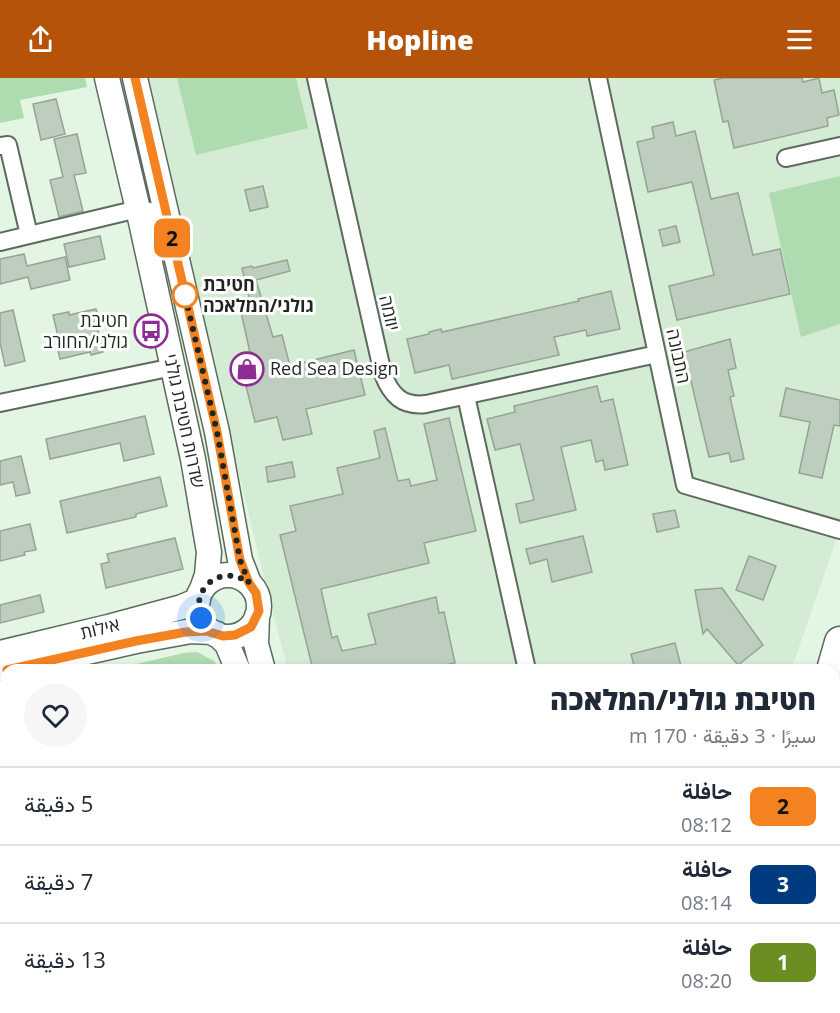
<!DOCTYPE html>
<html lang="ar">
<meta charset="utf-8">
<style>
body{margin:0;font-family:"Open Sans",Vazirmatn,"Noto Sans Hebrew",sans-serif;background:#f6f6f7;color:#1f2937;direction:rtl;height:100vh;display:flex;flex-direction:column;font-size:22px;white-space:nowrap}
*{box-sizing:border-box;margin:0}
p{font-size:20px;color:#747a83}
.icon{flex:none;width:33px;height:33px;fill:none;stroke:currentColor;stroke-width:2;stroke-linecap:round;stroke-linejoin:round}
.map{position:relative;flex:1;overflow:hidden;direction:ltr}
.details{position:absolute;left:0px;top:586px;width:840px;height:350px;display:flex;flex-direction:column;background:#fff;border-radius:18px 18px 0 0;box-shadow:0 3px 9px #0003;direction:rtl}
.details>*{flex:none}
.badge{padding:0 12px;border-radius:9px;font-size:21px;line-height:39px}
.you{position:absolute;width:30px;height:30px;margin:-15px;border:4px solid #fff;border-radius:50%;background:#1a73e8;box-shadow:0 0 0 9px #1a73e833}
.map>.badge{position:absolute;translate:-50% -50%;box-shadow:0 0 0 3px #fff}
.round{display:grid;place-items:center;flex:none;width:63px;height:63px;border-radius:32px;background:#f6f6f7}
.overview{display:flex;align-items:center;justify-content:space-between;height:102px;padding:0 24px}
h1{font-size:28px;font-weight:800;line-height:45px}
ul{padding:0;list-style:none}
li{display:flex;align-items:center;gap:18px;height:78px;padding:0 24px;border-top:2px solid #e0e1e3}
li div{flex:1}
li b{display:block;font-size:22px}
li em{font-style:normal}
li .badge{min-width:66px;font-weight:700;text-align:center}
header{display:flex;justify-content:space-between;align-items:center;height:78px;padding:0 24px;background:#b45309;color:#fff;font-size:27px;font-weight:800}
.map>svg:first-child{display:block}
.built{fill:#d4ebd4}
.green{fill:#aedbaf}
.building{fill:#becebe;stroke:#95a595;stroke-width:1.5}
.lines{fill:none;stroke-linecap:round;stroke-linejoin:round}
.street-casing{stroke:#5c6b5d;stroke-width:20}
.secondary-casing{stroke:#5c6b5d;stroke-width:27}
.highway-casing{stroke:#5c6b5d;stroke-width:33}
.street{stroke:#fff;stroke-width:16}
.secondary{stroke:#fff;stroke-width:24}
.highway{stroke:#fff;stroke-width:30}
.line-casing{stroke:#fff;stroke-width:14}
.line{stroke:#f58220;stroke-width:9}
.walk{stroke:#1f251f;stroke-width:6;stroke-dasharray:0 10.8}
.stop-dot{fill:#fff;stroke:#f58220;stroke-width:3}
.labels{text-anchor:middle;stroke-width:6;stroke-linejoin:round;paint-order:stroke}
.stop-label{font-size:18px;font-weight:bold;fill:#1f251f;stroke:#fff;text-anchor:start}
.street-label{font-size:18px;fill:#1f251f;stroke:#fff}
.poi-label{font-size:18px;fill:#1f251f;stroke:#fff;text-anchor:end}
</style>
<header><svg class="icon" aria-label="menu" viewBox="0 0 24 24"><path d="M4 6h16M4 12h16M4 18h16"/></svg>Hopline<svg class="icon" aria-label="share" viewBox="0 0 24 24"><path d="M12 15V3M7 8l5-5 5 5M5 13v7h14v-7"/></svg></header>
<div class="map">
<svg width="840" height="935" viewBox="0 0 840 935">
<rect width="100%" height="100%" fill="#e3f5e3"/>
<!-- built -->
<path class="built" d="M145,0H840V451L791,592H288L267,513Z
M219,930H312L314,935H209Z"/>
<!-- green -->
<path class="green" d="M0,0H85L87,9L20,22L24,40L0,45Z
M177,0H296L308,50L196,77Z
M840,98V246L801,259L769,115Z
M197,574L214,583L221,592H110L184,575Z
M840,766V935H791L792,930H834V786Z
M6,846V917L0,924V854Z
M79,930H212V931L204,935H81Z"/>
<!-- building -->
<path class="building" d="M723,0H802L803,4L819,0L822,15L834,12L839,37L827,40L828,48L734,70L728,43L723,44L714,2Z
M56,21L65,56L41,62L33,26Z
M673,44L676,58L695,53L711,121L738,115L753,177L780,171L790,216L677,242L669,208L714,197L692,104L648,114L637,64L654,60L652,49Z
M77,56L86,95L74,97L83,133L59,139L50,102L63,99L54,61Z
M263,108L268,129L250,133L245,112Z
M676,148L680,164L663,168L659,152Z
M100,158L105,181L69,189L64,166Z
M24,176L27,188L65,179L70,202L31,211L28,199L0,206V181Z
M287,182L290,193L256,202L273,259L282,257L290,288L354,272L365,317L306,331L312,356L283,362L277,339L255,344L244,300L255,297L239,225L250,223L242,190L252,188L253,190Z
M611,213L620,251L587,258L586,252L554,259L559,277L452,301L449,287L415,295L407,261L429,256V254L441,251L442,254L579,223L578,221Z
M96,231L99,243L96,244L103,274L91,277L90,274L60,281L57,268L60,267L53,237L69,234V237Z
M13,232L25,283L5,288L0,264V235Z
M730,261L736,290L728,292L734,318L730,319L744,381L731,384L729,375L709,379L684,274Z
M597,308L601,324L613,321L628,387L605,392L603,382L596,384L591,362L561,369L576,432L520,445L516,426L534,422L520,366L495,372L487,341L515,334L514,328Z
M786,310L840,322V348L834,347L822,400L799,395L810,344L780,338Z
M145,338L154,376L124,383L120,365L50,381L46,361Z
M449,340L476,453L424,465L429,485L321,511L332,560L337,558L342,573L376,566L368,536L436,519L439,535L444,534L455,585L422,592H313L280,457L296,453L290,428L343,416L337,390L380,380L374,353L385,350L398,403L409,401L411,408L437,402L424,346Z
M21,378L30,415L16,418L13,404L0,407V383Z
M292,384L295,399L268,404L266,389Z
M160,399L167,428L136,436V439L67,455L60,423Z
M675,432L679,449L657,454L653,436Z
M30,446L36,472L24,474L25,477L0,483V453Z
M583,458L592,494L552,504L547,481L530,486L526,471Z
M175,460L183,491L106,510L101,486L109,484L107,476Z
M749,478L776,488L763,522L736,512Z
M722,510L763,567L738,587L707,551L703,556L695,512Z
M40,517L44,534L0,545V527Z
M675,565L682,592H635L631,576Z"/>
<g class="lines">
<!-- street casing -->
<g class="street-casing">
<path id="street" d="M316,0L383,296C391,317 402,329 426,326L657,276
M598,0L685,407L840,452
M0,68L8,67L29,157
M786,80L840,68
M0,164L138,131L166,136
M466,318L527,592
M0,325L173,289
M26,935L40,930"/>
</g>
<!-- secondary casing -->
<g class="secondary-casing">
<path id="secondary" d="M107,0L141,144L193,381L209,474L207,497L202,511
M135,0L217,354L240,482L249,505
M197 528a31 31 0 1 1 62 0a31 31 0 1 1-62 0Z
M257,538L256,566L263,592
M217,556L227,566L238,592
M0,575L108,549L182,529L198,522
M7,592L136,563L191,553L212,554
M324,930L326,935
M352,930L353,935"/>
</g>
<!-- highway casing -->
<g class="highway-casing">
<path id="highway" d="M832,592L840,564
M834,686L840,665
M731,935L733,930
M761,935L763,930"/>
</g>
<!-- street -->
<use href="#street" class="street"/>
<!-- secondary -->
<use href="#secondary" class="secondary"/>
<!-- highway -->
<use href="#highway" class="highway"/>
</g>
<g class="lines">
<!-- line casing -->
<g class="line-casing">
<path id="line" d="M7,592L136,563L186,554L206,553L223,558L235,557L251,549L259,533L256,515L249,505L240,482L217,354L135,0"/>
</g>
<!-- line -->
<use href="#line" class="line"/>
<!-- walk -->
<path class="walk" d="M185,217L184,213L217,354L240,482L249,505C223,485 190,509 201,540"/>
</g>
<!-- icons -->
<defs>
<g id="bus-ring" transform="scale(1.725)"><circle r="9.5" fill="#fff" stroke="#8e2d94" stroke-width="1.5"/><path d="M-5-6H5V4H4V6H2V4H-2V6H-4V4H-5ZM-3.5-4V0h7V-4ZM-3.5 1.2v1.5H-2V1.2ZM2 1.2v1.5H3.5V1.2Z" fill="#8e2d94"/></g>
<g id="shop-ring" transform="scale(1.725)"><circle r="9.5" fill="#fff" stroke="#8e2d94" stroke-width="1.5"/><path d="M-5-2.5h2.3a2.7 3.5 0 0 1 5.4 0H5L5.5 6h-11ZM-1.5-2.5h3a1.5 2.3 0 0 0-3 0Z" fill="#8e2d94"/></g>
</defs>
<g fill-rule="evenodd">
<use href="#bus-ring" x="151" y="253"/>
<use href="#shop-ring" x="247" y="291"/>
</g>
<!-- markers -->
<circle class="stop-dot" cx="185" cy="217" r="12"/>
<g class="labels">
<!-- stop labels -->
<g class="stop-label">
<text x="203" y="213">חטיבת<tspan x="203" dy="21">גולני/המלאכה</tspan></text>
</g>
<!-- street labels -->
<g class="street-label">
<text transform="translate(389 235) rotate(77)" y="6">יוזמה</text>
<text transform="translate(678 278) rotate(78)" y="6">התבונה</text>
<text transform="translate(184 343) rotate(78)" y="6">שדרות חטיבת גולני</text>
<text transform="translate(100 551) rotate(-14)" y="6">אילות</text>
</g>
<!-- poi labels -->
<g class="poi-label">
<text x="128" y="249">חטיבת<tspan x="128" dy="21">גולני/החורב</tspan></text>
<text x="270" y="297" text-anchor="start">Red Sea Design</text>
</g>
</g>
</svg>
<div class="you" style="left:201px;top:540px"></div>
<b class="badge" style="left:172px;top:160px;background:#f58220;color:#111">2</b>
<section class="details">
<div class="overview"><div><h1>חטיבת גולני/המלאכה</h1><p>سيرًا · 3 دقيقة · 170 m</p></div><a class="round"><svg class="icon" aria-label="heart" viewBox="0 0 24 24"><path d="M12 20l-8-8c-3-5 5-10 8-4 3-6 11-1 8 4z"/></svg></a></div>
<ul>
<li><span class="badge" style="background:#f58220;color:#111">2</span><div><b>حافلة</b><p>08:12</p></div><em>5 دقيقة</em></li>
<li><span class="badge" style="background:#003b80;color:#fff">3</span><div><b>حافلة</b><p>08:14</p></div><em>7 دقيقة</em></li>
<li><span class="badge" style="background:#6b8e23;color:#fff">1</span><div><b>حافلة</b><p>08:20</p></div><em>13 دقيقة</em></li>
</ul>
</section>
</div>
